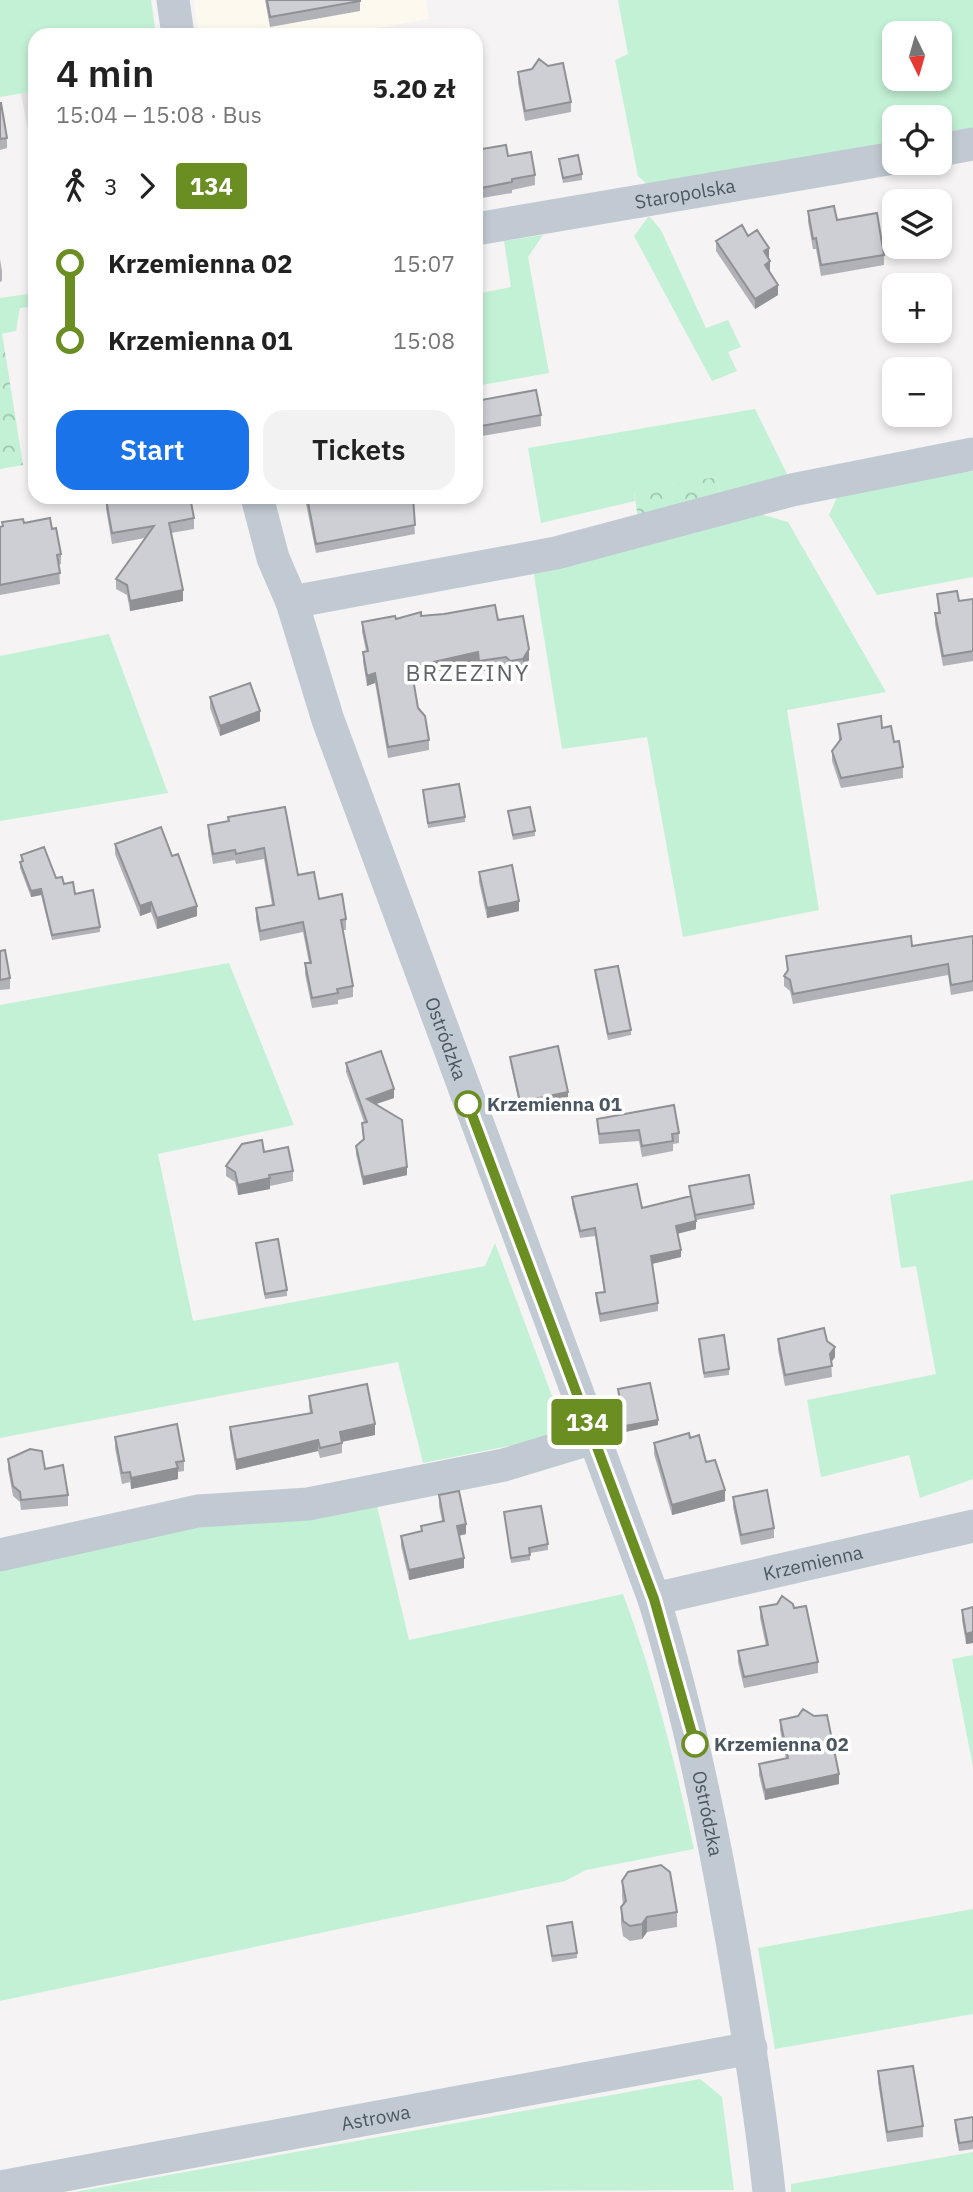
<!DOCTYPE html>
<meta charset="utf-8">
<style>
body{margin:0;font-family:"IBM Plex Sans",sans-serif;background:#f2f2f2;color:#222;height:100vh;display:flex;flex-direction:column;font-size:26px;white-space:nowrap}
*{box-sizing:border-box;margin:0}
p{font-size:23px;color:#767676}
.icon{flex:none;width:38px;height:38px;fill:none;stroke:currentColor;stroke-width:2;stroke-linecap:round;stroke-linejoin:round}
.map{position:relative;flex:1;overflow:hidden}
.sheet{position:absolute;left:28px;top:28px;width:455px;height:476px;display:flex;flex-direction:column;background:#fff;border-radius:21px;box-shadow:0 4px 10px #0003}
.sheet>*{flex:none}
.badge{padding:0 14px;border-radius:5px;font-size:24px;line-height:46px}
.needle{width:46px;rotate:175deg}
.buttons{position:absolute;left:882px;top:21px;display:grid;gap:14px}
.buttons a{display:grid;place-items:center;width:70px;height:70px;border-radius:14px;background:#fff;box-shadow:0 4px 10px #0003;font-size:35px}
.map>.badge{position:absolute;translate:-50% -50%;box-shadow:0 0 0 4px #fff}
.legs{display:flex;align-items:center;gap:10px;height:77px;padding:0 28px;font-size:23px}
.legs p{margin-inline-start:auto}
.overview{display:flex;align-items:center;justify-content:space-between;height:119px;padding:0 28px}
h1{font-size:38px;font-weight:600;line-height:52px}
.cta{display:flex;gap:14px;margin-top:auto;padding:14px 28px}
.cta a{flex:1;height:80px;border-radius:21px;background:#1a73e8;color:#fff;font-size:28px;font-weight:600;line-height:80px;text-align:center}
.cta a+a{background:#f2f2f2;color:#222}
ul{padding:0 28px;list-style:none}
li{display:flex;align-items:center;gap:24px;height:77px;font-size:26px}
li i{display:grid;place-items:center;width:10px;height:100%;margin:0 9px;background:currentColor}
li i::after{content:'';width:18px;height:18px;margin:-9px;border:5px solid;border-radius:50%;background:#fff}
li p{margin-inline-start:auto}
li:first-child i{background:linear-gradient(#0000 50%,currentColor 0)}
li:last-child i{background:linear-gradient(currentColor 50%,#0000 0)}
.map>svg:first-child{display:block}
.commercial{fill:#fdf9ef}
.education{fill:#e6e4e5}
.green{fill:#c3f1d5;fill-rule:evenodd}
.forest{fill:url(#forest-crowns)}
.lines{fill:none;stroke-linecap:round;stroke-linejoin:round}
.minor{stroke:#c1cad2;stroke-width:33}
.wall{fill:#b0b2b7}
.shaded-wall{fill:#909195}
.building{fill:#cdcfd5;stroke:#909195;stroke-width:2}
.line-1-casing{stroke:#fff;stroke-width:16}
.line-1{stroke:#6b8e23;stroke-width:10}
.stop-1-dot{fill:#fff;stroke:#6b8e23;stroke-width:3.5}
.labels{text-anchor:middle;stroke-width:7;stroke-linejoin:round;paint-order:stroke}
.street-label{font-size:19px;fill:#4a5661;stroke:#fff}
.stop-label{font-size:19px;font-weight:bold;fill:#4a5661;stroke:#fff;text-anchor:start}
.quarter-label{font-size:23px;letter-spacing:2px;fill:#5f6368;stroke:#fff}
</style>
<div class="map">
<svg width="973" height="2192" viewBox="0 0 973 2192">
<defs>
<pattern id="forest-crowns" width="20" height="18" patternUnits="userSpaceOnUse" patternTransform="scale(1.75)"><rect width="20" height="18" fill="#c3f1d5"/><path d="M2 6a3 3 0 1 1 6 0M12 15a3 3 0 1 1 6 0" fill="none" stroke="#a0c6b0"/></pattern>
</defs>
<rect width="100%" height="100%" fill="#f5f3f3"/>
<!-- commercial -->
<path class="commercial" d="M194,0H426L429,19L340,35H199Z"/>
<!-- education -->
<path class="education" d="M35,91V163H34L21,93Z"/>
<!-- green -->
<path class="green" d="M0,0H151L156,35H35V91L0,97Z
M618,0H973V130L940,136V117H894V144L651,188L638,176L615,60L628,54ZM894,33H940V79H894Z
M649,216L661,230L706,328L728,320L741,347L728,352L737,371L712,381L634,236Z
M543,235L528,257L549,373L476,386V294L511,287L504,241Z
M35,293V306L20,308L16,331L0,334V298Z
M755,409L789,478L721,496L716,477L634,492L635,501L541,523L528,448Z
M973,471V577L877,595L829,515L838,495Z
M757,513L788,522L886,692L787,710L819,910L683,937L647,737L562,749L533,569Z
M109,634L168,793L0,821V656Z
M229,963L294,1125L158,1154L193,1321L485,1266L495,1243L561,1420L550,1438L423,1463L398,1362L0,1438V1005Z
M973,1180V1479L920,1498L909,1455L821,1477L807,1400L936,1374L916,1266L901,1268L890,1195Z
M376,1502L409,1640L623,1594C654,1677 675,1762 694,1849L586,1870L565,1881L0,2001V1566L212,1521Z
M973,1655V1767L952,1659Z
M973,1909V2014L775,2049L758,1948Z
M700,2079L722,2097L734,2190L74,2192Z
M973,2152V2192H791V2184Z"/>
<!-- forest -->
<path class="forest" d="M2,333L23,465L0,469V334Z
M716,477L721,496L638,519L634,491Z"/>
<g class="lines">
<!-- minor -->
<g class="minor">
<path d="M173,0L178,35"/>
<path d="M940,150L973,144"/>
<path id="s1" d="M476,229L894,158"/>
<path id="s2" d="M257,497L273,558L292,602L328,720L654,1599C688,1710 711,1821 731,1935C746,2021 760,2105 769,2192"/>
<path d="M292,602L556,553L792,490L973,454"/>
<path d="M0,1555L198,1511L308,1504L504,1465L593,1438"/>
<path id="s3" d="M654,1599L973,1526"/>
<path id="s4" d="M0,2187L751,2048"/>
</g>
</g>
<!-- wall -->
<path class="wall" d="M265,0H360V11L270,27Z
M518,72L571,102V112L525,121L518,83Z
M0,103L7,138V148L0,150Z
M476,150L508,156L535,175V185L512,190V193L476,199Z
M559,159L582,174V180L563,183Z
M808,211L837,220L884,255V265L821,276L816,249H813L808,222Z
M748,236L769,259L770,272L778,295L755,309L716,251V241Z
M0,259L2,271V281L0,282Z
M476,401L541,415V426L476,437Z
M298,497H413L415,534L316,553L305,499L298,501Z
M106,499L194,518V529L171,533L183,601L130,611L127,595L116,589V579L145,538L112,544L106,509Z
M2,522L24,523L52,529L61,554V564L59,565L60,584L0,595V527H2Z
M937,594L959,601L973,599V661L943,666L935,624V613H938Z
M421,616L498,620L529,660L523,669L510,671L506,667L479,672L478,662L412,677L418,708L429,740V750L388,758L375,683L367,686L363,662V652L366,651L362,632V622L396,619Z
M210,697L260,721L220,736L210,708Z
M838,724L894,742L903,767V778L841,788L832,761V751L839,741Z
M423,790L465,817V822L428,828Z
M508,811L535,831V836L513,840Z
M228,821L298,875L319,899L346,919V930H342L353,986V997L338,1000V1004L312,1008L305,974V963H309L303,932L260,941L256,919V908L272,905L264,859L236,864L235,860L213,864L208,835V825Z
M115,844L172,856L197,916L157,929L151,912L140,916L115,854Z
M21,855L56,878L75,894L100,927V932L52,940L41,895L31,897L20,868V862H22Z
M479,872L519,911L487,918L479,882Z
M973,936V991L951,995L948,975L793,1004L790,991L784,986V976L787,972L786,956L912,946Z
M0,951L10,978V989L0,990Z
M595,970L631,1030V1035L608,1040L595,976Z
M510,1057L568,1097L520,1107L510,1062Z
M346,1063L394,1098L376,1104L407,1175L363,1185L356,1154V1146L363,1140L362,1123L364,1122L346,1072Z
M597,1119L679,1133V1143L673,1144V1151L642,1157L639,1141L599,1144Z
M264,1152L293,1171V1181L270,1186V1189L238,1195L235,1182L226,1176V1166Z
M689,1186L754,1204V1209L696,1220V1229L677,1234L681,1257L652,1264L658,1303V1311L600,1322L596,1301V1293L604,1292L595,1236L580,1238L572,1204V1197L642,1208L690,1197Z
M256,1243L287,1290V1296L265,1299Z
M699,1339L729,1369V1375L704,1378Z
M778,1339L827,1341L835,1357L831,1362L832,1377L785,1386L778,1350Z
M618,1389L658,1425L625,1432L618,1395Z
M309,1396L375,1435L342,1442V1453L320,1458L318,1451L236,1470L230,1437V1427L310,1414L309,1406Z
M115,1437L184,1461V1471L178,1472V1479L131,1489L130,1482L122,1484L115,1448Z
M690,1438L706,1462L725,1501L672,1515L654,1454V1443Z
M8,1459L45,1469L68,1495V1506L21,1510L20,1502L13,1496L8,1469Z
M439,1495L466,1534L459,1536L464,1568L409,1580L401,1546V1536L421,1531V1526L442,1521L439,1506Z
M733,1497L774,1528V1538L741,1545L733,1507Z
M504,1512L548,1544V1550L530,1553V1560L511,1563Z
M760,1607L818,1662V1673L744,1688L738,1662V1651L766,1646L760,1618Z
M973,1607V1643L966,1644L962,1620V1610Z
M780,1720L839,1784L765,1800L759,1775V1764L786,1759L780,1730Z
M622,1881L677,1912V1927L647,1932L642,1939L630,1941L623,1936L621,1923V1907L623,1904L622,1896Z
M547,1926L577,1953V1958L552,1962Z
M878,2071L923,2126V2137L887,2142L878,2082Z
M973,2117V2149L959,2151L955,2128V2120Z"/>
<!-- shaded-wall -->
<path class="shaded-wall" d="M769,248V259L764,251Z
M770,261V272L765,275V265Z
M778,285V295L755,309V299Z
M298,497H305V499L298,501Z
M183,590V601L130,611V601Z
M529,649V660L523,669V659Z
M478,652V662L411,677V667Z
M375,673V683L367,686V676Z
M260,711V721L220,736V726Z
M41,889V895L31,897V891Z
M519,901V911L487,918V908Z
M151,902V912L140,916V906Z
M197,906V916L157,929V918Z
M394,1089V1098L367,1107V1099Z
M568,1092V1097L520,1107V1102Z
M407,1167V1175L363,1185V1177Z
M270,1178V1189L238,1195V1185Z
M696,1221V1229L676,1234V1226Z
M681,1250V1257L651,1264V1256Z
M835,1347V1357L830,1364V1354Z
M658,1420V1425L625,1432V1426Z
M375,1424V1435L340,1442V1432Z
M318,1440V1451L236,1470V1460Z
M178,1468V1479L131,1489V1478Z
M725,1490V1501L672,1515V1505Z
M466,1524V1534L457,1536V1526Z
M464,1558V1568L409,1580V1570Z
M973,1632V1643L966,1644V1634Z
M839,1774V1784L765,1800V1790Z
M647,1917V1932L642,1939V1924Z"/>
<!-- building -->
<path class="building" d="M267,0H360V1L270,17Z
M539,59L548,66L563,63L571,102L525,111L518,72L532,69Z
M0,103H1L7,138L0,139Z
M506,145L508,156L531,152L535,175L512,179V182L476,189V150Z
M578,155L582,174L563,178L559,159Z
M834,206L837,220L877,213L884,255L821,265L816,238L813,239L808,211Z
M742,225L748,236L757,230L769,248L764,251L770,261L765,265L778,285L755,299L716,241Z
M536,390L541,415L476,427V401Z
M117,497H190L194,518L169,523L183,590L130,601L127,585L116,579L154,526L112,533L106,499Z
M307,497H413L415,525L316,544Z
M50,518L52,529L56,528L61,554L57,555L60,573L0,585V527L3,526L2,522L23,519L24,523Z
M957,591L959,601L973,599V651L943,656L935,613H940L937,594Z
M495,605L498,620L523,616L529,649L523,659L510,661L506,657L479,661L478,652L411,667L418,708L425,716L429,740L388,747L375,673L367,676L363,652L368,651L362,622L395,616L396,619L421,612V616L444,614Z
M250,683L260,711L220,726L210,697Z
M881,716L882,728L891,726L894,742L899,741L903,767L841,778L832,751L841,739L838,724Z
M459,784L465,817L428,823L423,790Z
M285,807L298,875L314,872L319,899L342,894L346,919L341,920L353,986L337,989L338,993L312,998L305,963H311L303,922L260,931L256,908L274,905L264,848L236,854L235,850L213,854L208,825L229,821L228,817Z
M530,807L535,831L513,835L508,811Z
M161,827L172,856L178,854L197,906L157,918L151,902L140,906L115,844Z
M44,847L56,878L62,877L64,884L73,882L75,894L93,890L100,927L52,935L41,889L31,891L20,862L23,861L21,855Z
M512,865L519,901L487,908L479,872Z
M911,936L912,946L973,936V981L951,985L948,964L793,994L790,980L784,976L788,970L786,956Z
M5,950L10,978L0,980V951Z
M618,966L631,1030L608,1034L595,970Z
M558,1046L568,1092L520,1102L510,1057Z
M381,1051L394,1089L367,1099L402,1120L407,1167L363,1177L356,1146L364,1139L362,1123L367,1122L346,1063Z
M674,1105L679,1133L672,1134L673,1141L642,1146L639,1130L599,1134L597,1119Z
M262,1140L264,1152L288,1147L293,1171L269,1175L270,1178L238,1185L235,1172L226,1166L242,1144Z
M749,1175L754,1204L695,1215L689,1186Z
M637,1184L642,1208L691,1196L696,1221L676,1226L681,1250L651,1256L658,1303L600,1314L596,1293L605,1292L595,1228L580,1231L572,1197Z
M278,1239L287,1290L265,1294L256,1243Z
M824,1328L827,1341L835,1347L830,1354L832,1366L785,1375L778,1339Z
M724,1335L729,1369L704,1373L699,1339Z
M650,1383L658,1420L625,1426L618,1389Z
M367,1384L375,1424L340,1432L342,1443L320,1448L318,1440L236,1460L230,1427L312,1413L309,1396Z
M177,1424L184,1461L176,1462L178,1468L131,1478L130,1472L122,1473L115,1437Z
M689,1433L690,1438L699,1435L706,1462L715,1460L725,1490L672,1505L654,1443Z
M30,1449L42,1451L45,1469L63,1465L68,1495L21,1500L20,1492L13,1486L8,1459Z
M767,1490L774,1528L741,1535L733,1497Z
M459,1491L466,1524L457,1526L464,1558L409,1570L401,1536L422,1531L421,1526L444,1521L439,1495Z
M541,1506L548,1544L529,1548L530,1555L511,1558L504,1512Z
M782,1596L793,1604L794,1608L806,1606L818,1662L744,1677L738,1651L768,1645L760,1607L777,1604Z
M973,1607V1632L966,1634L962,1610Z
M803,1709L814,1716L827,1715L839,1774L765,1790L759,1764L788,1758L780,1720L798,1716Z
M661,1865L670,1872L677,1912L647,1917L642,1924L630,1926L623,1921L621,1907L626,1901L622,1881L628,1872Z
M572,1922L577,1953L552,1956L547,1926Z
M913,2066L923,2126L887,2132L878,2071Z
M973,2117V2141L959,2143L955,2120Z"/>
<g class="lines">
<!-- line-1 casing -->
<g class="line-1-casing">
<path id="line-1" d="M468,1104L654,1599L695,1744"/>
</g>
<!-- line-1 -->
<use href="#line-1" class="line-1"/>
</g>
<!-- markers -->
<g class="stop-1-dot">
<circle cx="468" cy="1104" r="12"/>
<circle cx="695" cy="1744" r="12"/>
</g>
<g class="labels">
<!-- street labels -->
<g class="street-label">
<text dy="7" stroke="none"><textPath href="#s1" startOffset="212">Staropolska</textPath></text>
<text dy="7" stroke="none"><textPath href="#s2" startOffset="574">Ostródzka</textPath></text>
<text dy="7" stroke="none"><textPath href="#s3" startOffset="163">Krzemienna</textPath></text>
<text dy="7" stroke="none"><textPath href="#s2" startOffset="1393">Ostródzka</textPath></text>
<text dy="7" stroke="none"><textPath href="#s4" startOffset="382">Astrowa</textPath></text>
</g>
<!-- stop labels -->
<g class="stop-label">
<text x="487" y="1111">Krzemienna 01</text>
<text x="714" y="1751">Krzemienna 02</text>
</g>
<!-- quarter labels -->
<g class="quarter-label">
<text x="468" y="681">BRZEZINY</text>
</g>
</g>
</svg>
<div class="buttons">
<a><svg class="needle" viewBox="-14 -14 28 28"><path d="M0-13l5 13h-10z" fill="#e53935"/><path d="M0 13l5-13h-10z" fill="#767676"/></svg></a>
<a><svg class="icon" aria-label="locate" viewBox="0 0 24 24"><circle cx="12" cy="12" r="6"/><path d="M12 2v4M12 18v4M2 12h4M18 12h4"/></svg></a>
<a><svg class="icon" aria-label="layers" viewBox="0 0 24 24"><path d="M12 4l9 5-9 5-9-5zM3 14l9 5 9-5"/></svg></a>
<a>+</a>
<a>−</a>
</div>
<b class="badge" style="left:587px;top:1422px;background:#6b8e23;color:#fff">134</b>
<section class="sheet">
<div class="overview"><div><h1>4 min</h1><p>15:04 – 15:08 · Bus</p></div><b>5.20 zł</b></div>
<div class="legs"><svg class="icon" aria-label="walk" viewBox="0 0 24 24"><circle cx="13" cy="4" r="2"/><path d="M13 8l-2 6 4 7M11 14l-3 7M7 12l3-4h3l4 4"/></svg>3<svg class="icon" aria-label="forward" viewBox="0 0 24 24"><path d="M9 5l7 7-7 7"/></svg><b class="badge" style="background:#6b8e23;color:#fff">134</b></div>
<ul>
<li><i style="color:#6b8e23"></i><b>Krzemienna 02</b><p>15:07</p></li>
<li><i style="color:#6b8e23"></i><b>Krzemienna 01</b><p>15:08</p></li>
</ul>
<div class="cta"><a>Start</a><a>Tickets</a></div>
</section>
</div>
